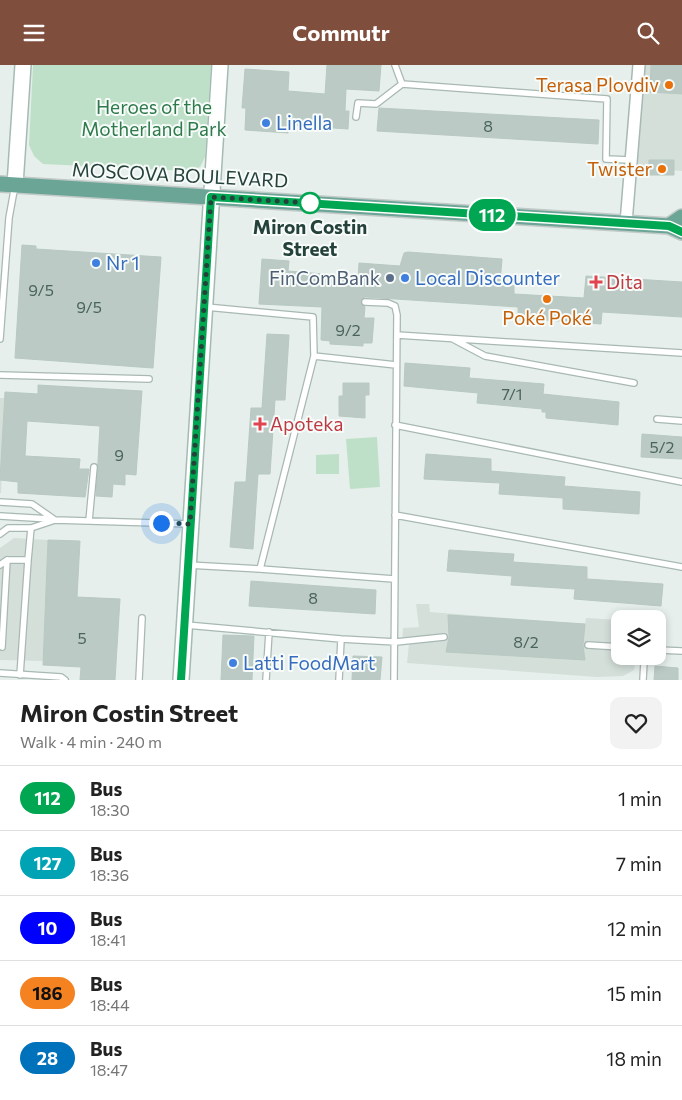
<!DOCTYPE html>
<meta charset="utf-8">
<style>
body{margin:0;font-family:Commissioner,sans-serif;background:#f2f2f2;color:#222;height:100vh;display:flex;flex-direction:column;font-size:19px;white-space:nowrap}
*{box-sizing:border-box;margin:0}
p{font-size:16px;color:#767676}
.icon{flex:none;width:28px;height:28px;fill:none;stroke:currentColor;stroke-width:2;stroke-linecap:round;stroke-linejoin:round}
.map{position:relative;height:615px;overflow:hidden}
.sheet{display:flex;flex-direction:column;background:#fff;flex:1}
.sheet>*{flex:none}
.badge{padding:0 10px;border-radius:16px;font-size:18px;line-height:32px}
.fabs{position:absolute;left:611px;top:545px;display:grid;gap:10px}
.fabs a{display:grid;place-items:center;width:55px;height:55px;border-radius:10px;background:#fff;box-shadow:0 2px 8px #0003;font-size:25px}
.you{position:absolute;width:25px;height:25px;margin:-12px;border:4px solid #fff;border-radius:50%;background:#1a73e8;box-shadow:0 0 0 8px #1a73e833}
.map>.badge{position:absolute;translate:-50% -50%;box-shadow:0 0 0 2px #fff}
.round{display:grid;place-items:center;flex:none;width:52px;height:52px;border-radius:10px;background:#f2f2f2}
.summary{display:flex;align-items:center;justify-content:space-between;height:85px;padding:0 20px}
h1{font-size:24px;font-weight:700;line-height:38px}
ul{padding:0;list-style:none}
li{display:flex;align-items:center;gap:15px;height:65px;padding:0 20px;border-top:1px solid #e0e0e0}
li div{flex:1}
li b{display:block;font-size:19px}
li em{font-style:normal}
li .badge{min-width:55px;font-weight:700;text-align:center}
header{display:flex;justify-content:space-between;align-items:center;height:65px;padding:0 20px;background:#804e3d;color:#fff;font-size:22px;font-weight:700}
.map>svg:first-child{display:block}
.built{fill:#d4dfda}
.green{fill:#bfe0c8}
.building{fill:#bbcac4;stroke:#b8c9c2}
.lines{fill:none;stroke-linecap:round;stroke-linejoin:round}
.lane-casing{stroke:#a8b8b2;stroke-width:8}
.street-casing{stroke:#a8b8b2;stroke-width:14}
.secondary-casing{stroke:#a4bbb3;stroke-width:18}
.primary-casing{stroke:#c2cac8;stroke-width:18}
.lane{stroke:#fff;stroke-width:5.5}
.street{stroke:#fff;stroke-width:11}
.secondary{stroke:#fff;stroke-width:15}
.primary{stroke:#6aa596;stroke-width:15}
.line-casing{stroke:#fff;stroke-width:11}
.line{stroke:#00a651;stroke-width:8}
.walk{stroke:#24423a;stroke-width:5;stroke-dasharray:0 9}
.food-dot{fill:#e8710a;stroke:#f7fbf9;stroke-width:2}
.shop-dot{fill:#3f7fe0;stroke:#f7fbf9;stroke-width:2}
.stop-dot{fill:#fff;stroke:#00a651;stroke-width:2.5}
.service-dot{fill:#5c6f8a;stroke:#f7fbf9;stroke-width:2}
.health-dot{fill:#e0444e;stroke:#f7fbf9;stroke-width:2}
.labels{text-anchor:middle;stroke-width:4;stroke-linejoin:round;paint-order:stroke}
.number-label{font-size:16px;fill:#4a645c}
.food-label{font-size:19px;fill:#c56008;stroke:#f7fbf9;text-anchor:end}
.park-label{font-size:19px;fill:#2d7a4b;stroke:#f7fbf9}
.shop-label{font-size:19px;fill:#366cbe;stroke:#f7fbf9;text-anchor:start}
.street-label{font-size:19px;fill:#24423a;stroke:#f7fbf9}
.stop-label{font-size:19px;font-weight:bold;fill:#24423a;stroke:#f7fbf9}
.service-label{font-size:19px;fill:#4e5e75;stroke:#f7fbf9;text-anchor:end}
.health-label{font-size:19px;fill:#be3a42;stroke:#f7fbf9;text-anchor:start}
</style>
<header><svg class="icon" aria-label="menu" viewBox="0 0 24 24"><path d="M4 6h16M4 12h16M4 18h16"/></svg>Commutr<svg class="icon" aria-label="search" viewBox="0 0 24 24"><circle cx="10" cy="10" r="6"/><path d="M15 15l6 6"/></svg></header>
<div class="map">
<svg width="682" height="615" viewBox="0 0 682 615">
<rect width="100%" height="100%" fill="#e6efeb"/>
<!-- built -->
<path class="built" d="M645,0H682V106L637,103Z
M0,333H5L1,428H0Z
M14,473L48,475L43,596L0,595V483Z
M416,539H429L430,547L585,559L586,553L620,555V591H636L634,605L623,611L597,612L407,598L409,579H402L403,563L419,562Z"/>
<!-- green -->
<path class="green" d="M33,0H211L205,92L200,102L190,106L43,99L34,91L29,80Z
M377,372L380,422L350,424L346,374Z
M339,389V409H316V390Z"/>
<!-- building -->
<path class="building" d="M327,0H381L379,26L346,24L345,46H349L348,64L289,60L288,68L245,65L246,43H242L245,4L289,7L288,26L325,29Z
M651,0H682V29L650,27Z
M379,43L599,55L598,79L377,66Z
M649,95H674V110H649Z
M22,180L36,181V184L161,192L153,303L15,293Z
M408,187L502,194L500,218L514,219V229L584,233L586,211L682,217V252L602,247L601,259L518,253V242L365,232L360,237L365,242L364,253H374L372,278H363V281L330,279V276L321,275L322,242L259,239L262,194L289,196L288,206L335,210V213L358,214L359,198L400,201L404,188Z
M267,269L289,270L285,335H275L270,409H258L253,484L230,482L235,417H246L251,343H262Z
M405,298L470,303L469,313L544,319L543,329L619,337L618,360L546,353V347H542V344L477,338L478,328L404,321Z
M343,318H369V330H365V353L339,351V331H343Z
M38,320L142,326L136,410L125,409V420L113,419L112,432L96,431L100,361L27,356L25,391L80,394L79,404H89L85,432L18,428V417L0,415L5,327L38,329Z
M642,369L682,372V394L641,392Z
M426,389L491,394V406L565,412L564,421L640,427L639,449L563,444V433L499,429L500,418L424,414Z
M48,475L80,476L77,532L120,534L115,615H80L81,602L43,600Z
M449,485L514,489L513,497L587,502V514L663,519L661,541L574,534L575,524L511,520L512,511L447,506Z
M251,516L376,525L375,549L249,541Z
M448,550L585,559L583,580L585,595L446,587L449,572Z
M223,570L254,571L252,615H221Z
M353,591L382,592L380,615H352Z
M655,601L678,603V615H654Z"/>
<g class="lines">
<!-- lane casing -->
<g class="lane-casing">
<path id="lane" d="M395,0L402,19L607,34L606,94L631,95
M356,52L358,38L376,39L402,19
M365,237L388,238L395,241L397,250L394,615
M397,270L682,288
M0,274L9,153L15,120
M453,274L485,291L634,318
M314,291L396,300
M0,310L149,314
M657,354L682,356
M395,360L682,417
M0,437L32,439L55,455
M395,450L682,502
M0,451L50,454
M89,456L94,402
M0,469L8,463H31L55,455L190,459
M0,500L7,495
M188,500L260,504L314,291L313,252L206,242
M260,504L394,514
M186,560L341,574L396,577L444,572
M588,580L620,582
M2,582L7,495H28L31,463
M658,585L682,586
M0,608L61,612L65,615
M20,610L28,495
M139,615L142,553
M266,615L269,567
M339,615L341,574
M643,615L644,597"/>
</g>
<!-- street casing -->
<g class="street-casing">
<path id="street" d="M626,158L639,0"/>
</g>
<!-- secondary casing -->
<g class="secondary-casing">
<path id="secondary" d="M15,120L23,0
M181,615L220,0"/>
</g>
<!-- primary casing -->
<g class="primary-casing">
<path id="primary" d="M0,119L669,161L682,167
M669,161L682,152"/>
</g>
<!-- lane -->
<use href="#lane" class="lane"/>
<!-- street -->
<use href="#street" class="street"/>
<!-- secondary -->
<use href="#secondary" class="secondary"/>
<!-- primary -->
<use href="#primary" class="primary"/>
</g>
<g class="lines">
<!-- line casing -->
<g class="line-casing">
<path id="line" d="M181,615L211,132L669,161L682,167"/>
</g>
<!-- line -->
<use href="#line" class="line"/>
<!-- walk -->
<path class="walk" d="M161,458L190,459L211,132L310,138"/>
</g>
<!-- markers -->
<g class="food-dot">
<circle cx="669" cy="20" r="5"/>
<circle cx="662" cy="104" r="5"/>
<circle cx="547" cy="234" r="5"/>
</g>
<g class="shop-dot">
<circle cx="266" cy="58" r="5"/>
<circle cx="96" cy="198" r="5"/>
<circle cx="405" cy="213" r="5"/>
<circle cx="233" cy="598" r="5"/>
</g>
<circle class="stop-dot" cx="310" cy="138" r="10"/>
<circle class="service-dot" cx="390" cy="213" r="5"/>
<g class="health-dot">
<path d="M593.5 209.5h5v5h5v5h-5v5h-5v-5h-5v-5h5z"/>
<path d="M257.5 351.5h5v5h5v5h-5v5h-5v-5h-5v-5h5z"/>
</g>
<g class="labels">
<!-- number labels -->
<g class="number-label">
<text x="488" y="67">8</text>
<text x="41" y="231">9/5</text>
<text x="89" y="248">9/5</text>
<text x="348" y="271">9/2</text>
<text x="512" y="335">7/1</text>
<text x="662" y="388">5/2</text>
<text x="119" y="396">9</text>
<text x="313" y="539">8</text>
<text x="82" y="579">5</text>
<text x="526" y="583">8/2</text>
</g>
<!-- food labels -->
<g class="food-label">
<text x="659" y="27">Terasa Plovdiv</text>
<text x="652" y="111">Twister</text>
<text x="547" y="260" text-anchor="middle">Poké Poké</text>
</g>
<!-- park labels -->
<g class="park-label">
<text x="154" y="49">Heroes of the<tspan x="154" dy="22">Motherland Park</tspan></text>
</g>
<!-- shop labels -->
<g class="shop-label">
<text x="276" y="65">Linella</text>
<text x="106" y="205">Nr 1</text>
<text x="415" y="220">Local Discounter</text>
<text x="243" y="605">Latti FoodMart</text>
</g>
<!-- street labels -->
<g class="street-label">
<text transform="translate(180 110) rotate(3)" y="7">MOSCOVA BOULEVARD</text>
</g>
<!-- stop labels -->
<g class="stop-label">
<text x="310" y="169">Miron Costin<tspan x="310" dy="22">Street</tspan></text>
</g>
<!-- service labels -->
<g class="service-label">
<text x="380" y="220">FinComBank</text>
</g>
<!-- health labels -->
<g class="health-label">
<text x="606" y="224">Dita</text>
<text x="270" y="366">Apoteka</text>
</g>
</g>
</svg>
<div class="fabs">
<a><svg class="icon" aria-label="layers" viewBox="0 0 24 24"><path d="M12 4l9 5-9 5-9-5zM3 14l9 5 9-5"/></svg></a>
</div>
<div class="you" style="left:161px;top:458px"></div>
<b class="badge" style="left:492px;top:150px;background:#00a651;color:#fff">112</b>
</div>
<section class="sheet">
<div class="summary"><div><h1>Miron Costin Street</h1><p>Walk · 4 min · 240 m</p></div><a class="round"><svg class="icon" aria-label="heart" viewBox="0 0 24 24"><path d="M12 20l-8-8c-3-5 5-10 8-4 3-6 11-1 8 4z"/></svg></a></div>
<ul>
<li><span class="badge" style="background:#00a651;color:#fff">112</span><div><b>Bus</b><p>18:30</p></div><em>1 min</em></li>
<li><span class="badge" style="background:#00a3b4;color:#fff">127</span><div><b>Bus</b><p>18:36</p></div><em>7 min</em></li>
<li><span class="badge" style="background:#00f;color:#fff">10</span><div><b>Bus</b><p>18:41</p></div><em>12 min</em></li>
<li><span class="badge" style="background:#f58220;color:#111">186</span><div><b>Bus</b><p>18:44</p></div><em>15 min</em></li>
<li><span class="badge" style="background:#0072bc;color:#fff">28</span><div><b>Bus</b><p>18:47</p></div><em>18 min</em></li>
</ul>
</section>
